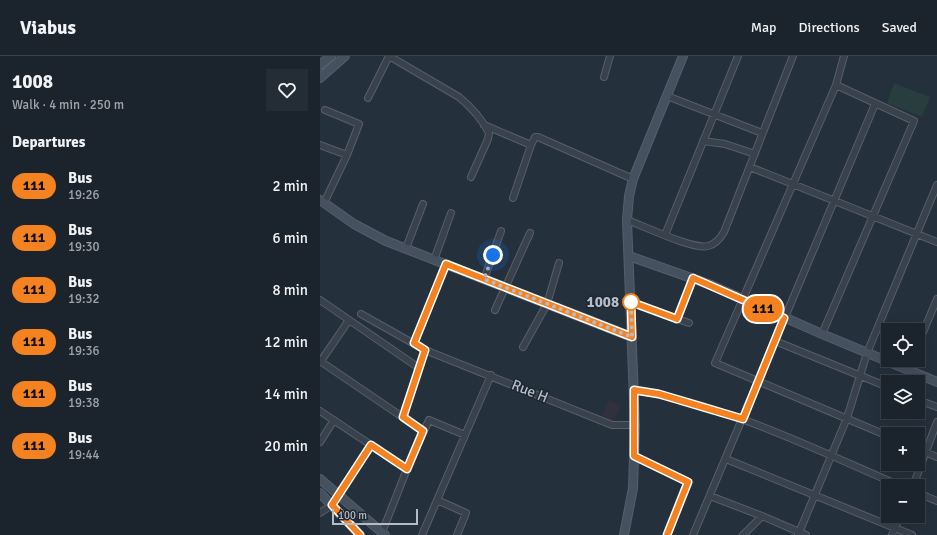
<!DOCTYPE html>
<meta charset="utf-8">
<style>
body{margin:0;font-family:Signika,sans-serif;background:#242c35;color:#f1f3f6;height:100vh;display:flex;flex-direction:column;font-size:15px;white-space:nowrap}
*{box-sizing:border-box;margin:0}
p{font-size:13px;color:#a0a4aa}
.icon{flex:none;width:22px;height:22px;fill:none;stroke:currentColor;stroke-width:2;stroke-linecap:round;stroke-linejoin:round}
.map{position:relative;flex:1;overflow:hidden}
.panel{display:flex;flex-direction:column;background:#1b242d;width:320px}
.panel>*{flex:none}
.badge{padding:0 8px;border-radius:13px;font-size:14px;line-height:26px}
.buttons{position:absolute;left:561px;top:267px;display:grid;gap:8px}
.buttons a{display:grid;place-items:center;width:44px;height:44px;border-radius:0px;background:#1b242d;box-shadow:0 4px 16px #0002,0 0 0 1px #394149;font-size:20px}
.scale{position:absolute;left:12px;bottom:10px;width:86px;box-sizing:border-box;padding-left:4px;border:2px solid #b4bcc7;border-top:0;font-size:11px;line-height:14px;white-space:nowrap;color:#b4bcc7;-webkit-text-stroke:3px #1d2631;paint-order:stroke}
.you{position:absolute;width:20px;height:20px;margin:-10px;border:3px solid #fff;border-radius:50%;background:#1a73e8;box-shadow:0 0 0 6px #1a73e833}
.map>.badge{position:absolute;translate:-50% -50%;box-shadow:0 0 0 2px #fff}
h2{padding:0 12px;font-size:15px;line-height:36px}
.round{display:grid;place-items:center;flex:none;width:42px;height:42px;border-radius:0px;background:#242c35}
.overview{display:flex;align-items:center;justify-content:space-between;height:68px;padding:0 12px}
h1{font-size:19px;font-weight:800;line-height:30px}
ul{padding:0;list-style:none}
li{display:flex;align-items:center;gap:12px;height:52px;padding:0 12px}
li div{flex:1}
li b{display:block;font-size:15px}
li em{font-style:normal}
li .badge{min-width:44px;font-weight:700;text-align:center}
header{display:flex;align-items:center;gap:24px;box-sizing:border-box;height:56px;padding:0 20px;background:#1b242d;border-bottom:1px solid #394149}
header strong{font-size:19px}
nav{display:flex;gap:22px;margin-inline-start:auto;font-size:14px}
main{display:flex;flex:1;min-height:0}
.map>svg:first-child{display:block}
.medical{fill:#31303d}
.green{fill:#273d3e}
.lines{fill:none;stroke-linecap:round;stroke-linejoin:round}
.street-casing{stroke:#565f6a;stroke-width:8}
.secondary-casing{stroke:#565f6a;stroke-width:10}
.street{stroke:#38414c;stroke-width:6}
.secondary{stroke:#46515f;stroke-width:8}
.line-casing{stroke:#fff;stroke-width:9}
.line{stroke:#f58220;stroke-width:6}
.walk{stroke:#b4bcc7;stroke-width:4;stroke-dasharray:0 7.2}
.stop-dot{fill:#fff;stroke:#f58220;stroke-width:2}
.labels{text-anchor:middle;stroke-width:3;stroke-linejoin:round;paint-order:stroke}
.stop-label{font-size:15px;font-weight:bold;fill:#b4bcc7;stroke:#1d2631;text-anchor:end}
.street-label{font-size:15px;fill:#b4bcc7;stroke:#1d2631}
</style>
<header>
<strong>Viabus</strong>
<nav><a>Map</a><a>Directions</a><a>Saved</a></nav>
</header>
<main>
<section class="panel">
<div class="overview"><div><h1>1008</h1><p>Walk · 4 min · 250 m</p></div><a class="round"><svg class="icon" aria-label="heart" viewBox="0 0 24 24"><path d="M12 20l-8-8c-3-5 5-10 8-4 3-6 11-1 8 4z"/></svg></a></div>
<h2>Departures</h2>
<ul>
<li><span class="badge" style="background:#f58220;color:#111">111</span><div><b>Bus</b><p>19:26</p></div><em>2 min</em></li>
<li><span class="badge" style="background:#f58220;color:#111">111</span><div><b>Bus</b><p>19:30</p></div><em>6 min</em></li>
<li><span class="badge" style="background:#f58220;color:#111">111</span><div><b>Bus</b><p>19:32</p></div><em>8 min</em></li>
<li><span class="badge" style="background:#f58220;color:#111">111</span><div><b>Bus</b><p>19:36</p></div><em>12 min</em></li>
<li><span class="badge" style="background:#f58220;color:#111">111</span><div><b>Bus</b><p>19:38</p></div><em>14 min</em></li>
<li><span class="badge" style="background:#f58220;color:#111">111</span><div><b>Bus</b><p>19:44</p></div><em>20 min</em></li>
</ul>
</section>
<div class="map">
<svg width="617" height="479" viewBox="0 0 617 479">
<rect width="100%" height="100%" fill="#24303c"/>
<!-- medical -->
<path class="medical" d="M289,344L301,349L294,366L281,361Z"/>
<!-- green -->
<path class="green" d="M574,27L610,41L602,61L567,47Z"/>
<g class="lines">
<!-- street casing -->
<g class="street-casing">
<path id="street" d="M69,0L139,41C151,51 162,63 169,77L168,83L151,121
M524,0L516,29L395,307L568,380
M284,21L290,0
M347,40L442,77
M48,42L69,0
M164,69L211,89L193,142
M383,85L405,88L435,98
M0,89L27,99
M211,89L215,81H218L313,123
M430,111L617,186
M4,147L27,99L39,68L5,54
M307,164C324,170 373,194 388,190C396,188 400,183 404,176L473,0
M345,179L418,0
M86,192L103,148
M114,204L131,157
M164,223L181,175
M0,244L99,312
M311,246L369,267
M175,254L210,177
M41,258L105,294L292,369H315
M357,263L373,223
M502,278L594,65L516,29
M455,285L568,331
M94,287L126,208
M598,288L617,243
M203,291L227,248L239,207
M0,305L103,375
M1,305L29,264
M587,313L591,304
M314,334C407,349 494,393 581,430
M598,344L617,351
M0,355L87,413
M83,361L105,294
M0,386L14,364
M598,393L617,401
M314,400L368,427L347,479
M406,403L592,479
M593,430L617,366
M598,437L617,445
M390,440L442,460
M117,444L146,457L137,479
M0,457L12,449L51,389
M61,479L87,413L109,364L145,379
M102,479L171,319
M373,479L555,48
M423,479L442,460L486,479
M478,479L527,362L547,297L617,129
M572,479L580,460"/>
</g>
<!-- secondary casing -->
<g class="secondary-casing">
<path id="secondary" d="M0,9L11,0
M0,22L25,0
M0,144L34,168L66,185L312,281
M309,200L391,229L502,278L617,326
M0,423L65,479
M0,437L40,479
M304,479L313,432L315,369L307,164L309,140L313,123L363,0"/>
</g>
<!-- street -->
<use href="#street" class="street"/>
<!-- secondary -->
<use href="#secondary" class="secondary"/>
</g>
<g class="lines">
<!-- line casing -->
<g class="line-casing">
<path id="line" d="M40,479L12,449L51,389L87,413L103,375L83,361L105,294L94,287L126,208L312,281L311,246L357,263L373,222L464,262L423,363L339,338L314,334V400L368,426L347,479"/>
</g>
<!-- line -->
<use href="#line" class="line"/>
<!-- walk -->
<path class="walk" d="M173,199L164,223L312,281L311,246"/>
</g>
<!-- markers -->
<circle class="stop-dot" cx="311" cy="246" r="8"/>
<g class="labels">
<!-- stop labels -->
<g class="stop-label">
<text x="299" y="251">1008</text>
</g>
<!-- street labels -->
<g class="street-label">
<text transform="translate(210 335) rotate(22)" y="5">Rue H</text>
</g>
</g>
</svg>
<div class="buttons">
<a><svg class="icon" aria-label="locate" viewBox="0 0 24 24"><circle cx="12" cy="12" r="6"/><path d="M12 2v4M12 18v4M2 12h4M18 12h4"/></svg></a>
<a><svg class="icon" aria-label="layers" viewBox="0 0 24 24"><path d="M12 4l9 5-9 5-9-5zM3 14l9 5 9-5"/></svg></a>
<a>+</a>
<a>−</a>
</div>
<div class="scale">100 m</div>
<div class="you" style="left:173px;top:199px"></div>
<b class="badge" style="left:443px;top:253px;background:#f58220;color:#111">111</b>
</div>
</main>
